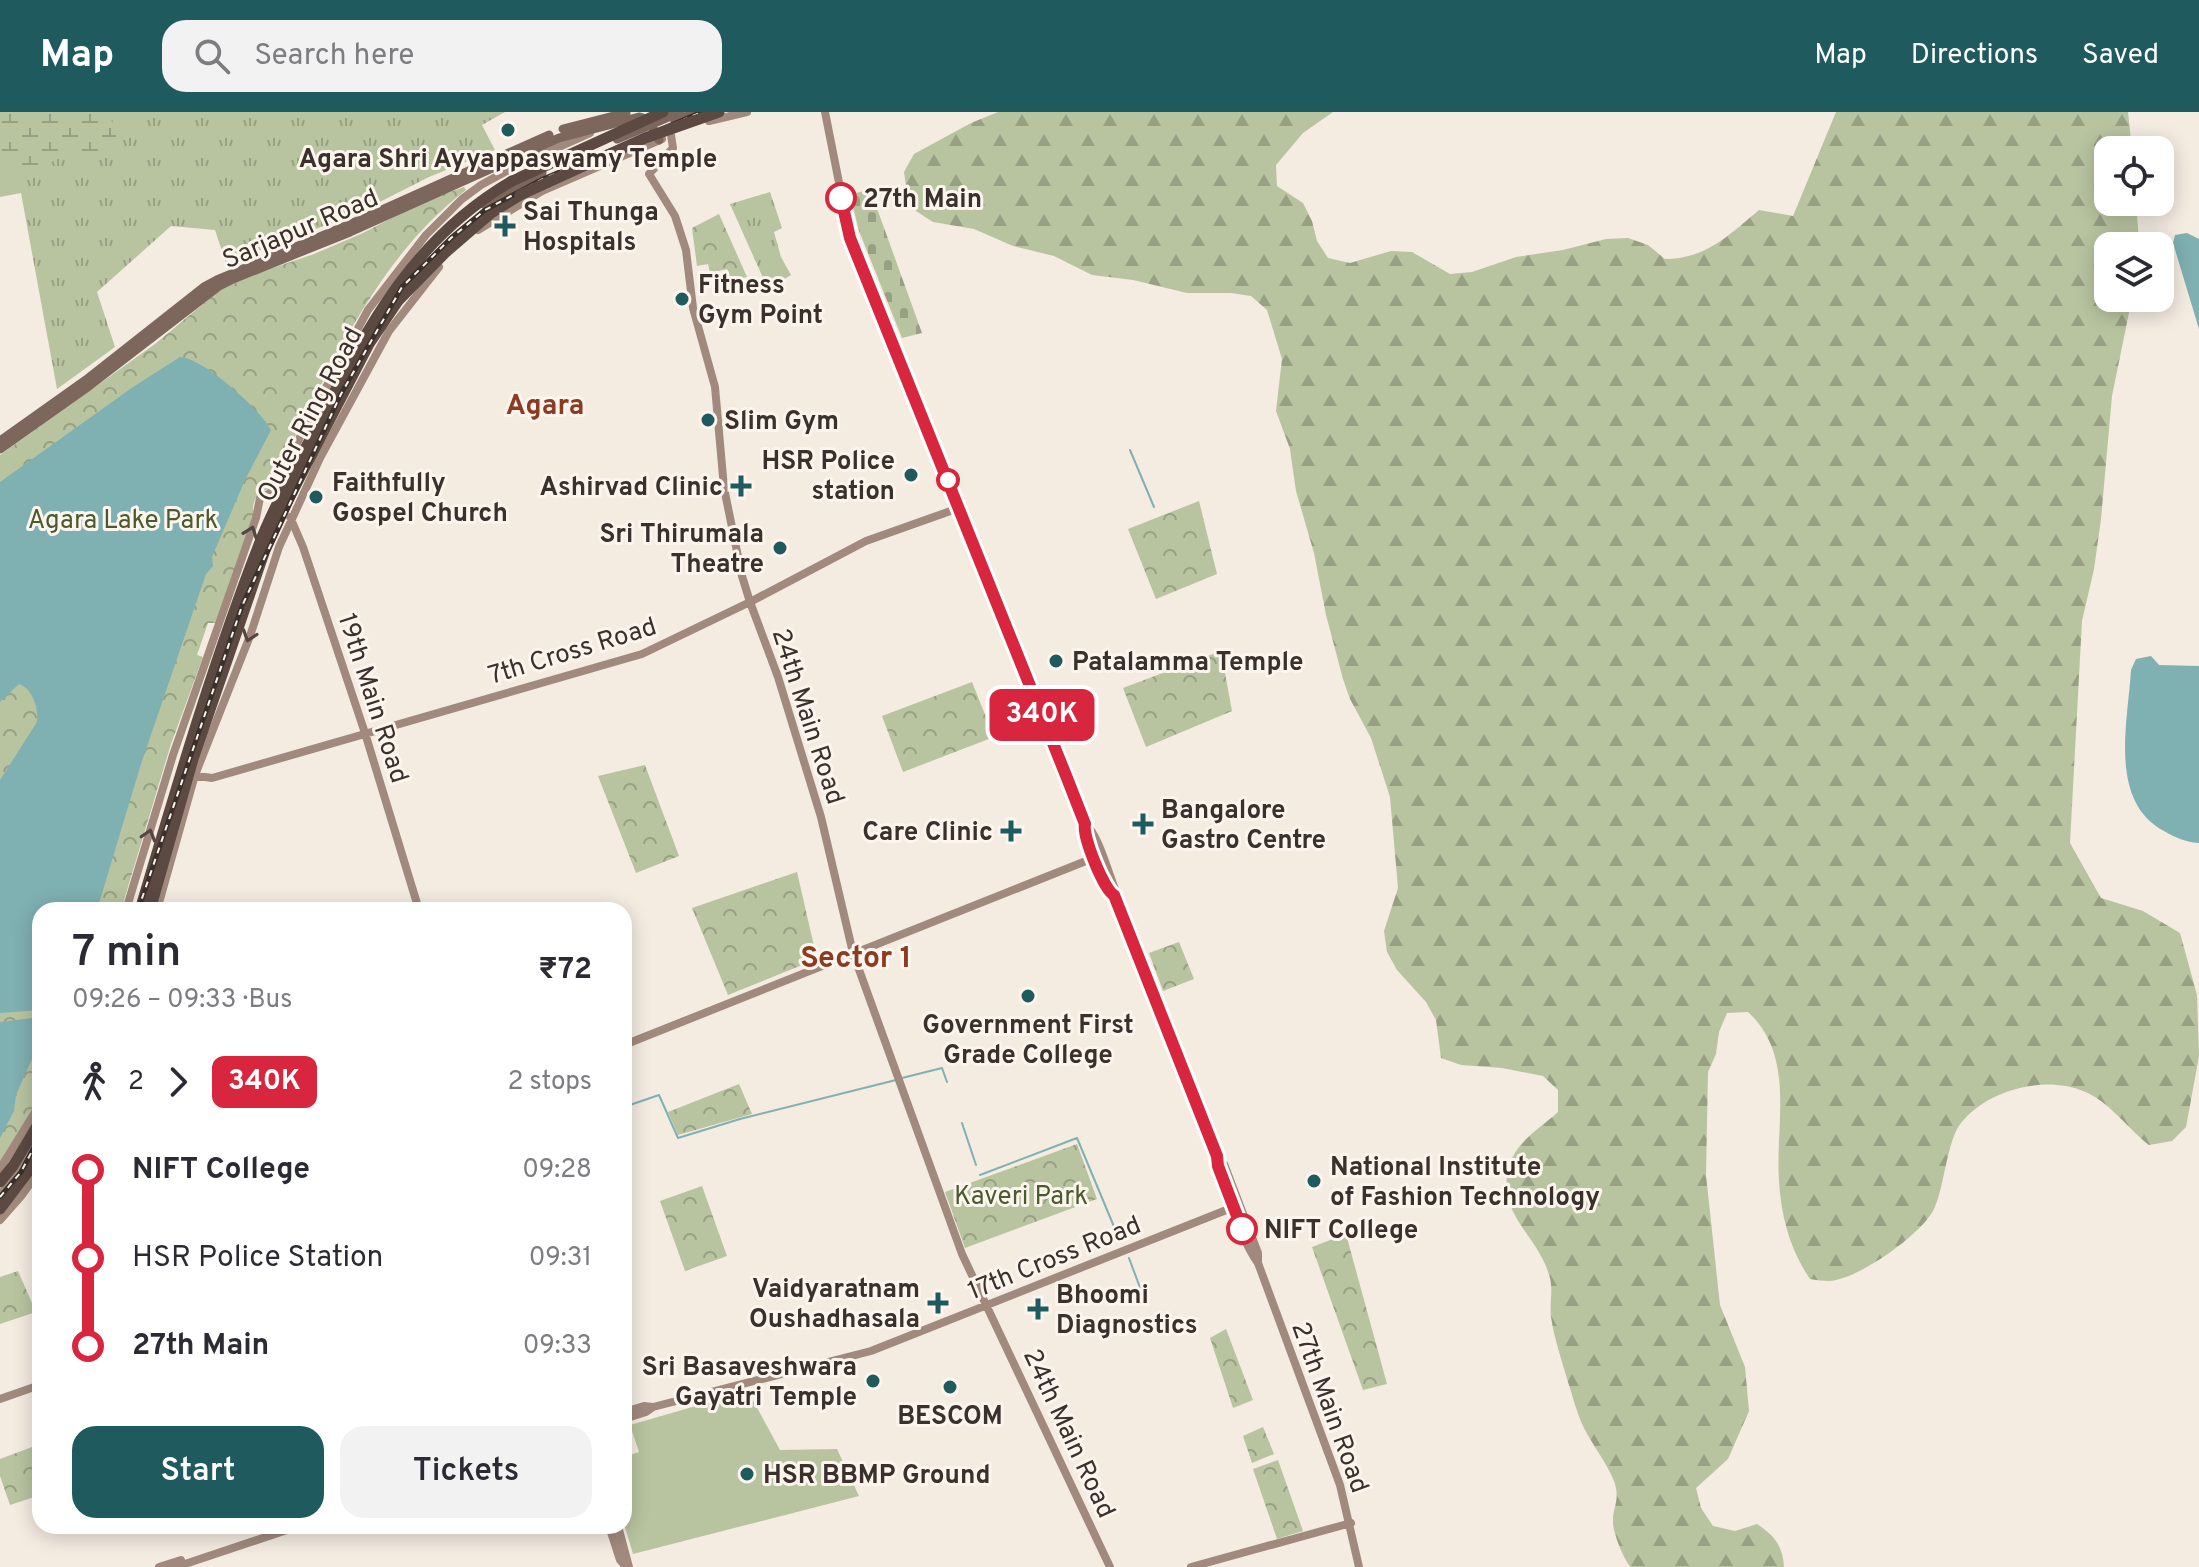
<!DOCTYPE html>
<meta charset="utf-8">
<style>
body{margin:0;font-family:Overpass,sans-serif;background:#f2f2f3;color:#2b2b33;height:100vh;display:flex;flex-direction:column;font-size:30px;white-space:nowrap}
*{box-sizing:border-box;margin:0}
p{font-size:26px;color:#7c7c81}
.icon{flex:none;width:44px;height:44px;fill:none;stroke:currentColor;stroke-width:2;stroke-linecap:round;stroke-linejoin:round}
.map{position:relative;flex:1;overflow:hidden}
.drawer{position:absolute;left:32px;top:790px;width:600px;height:632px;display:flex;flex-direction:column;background:#fff;border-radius:24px;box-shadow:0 4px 20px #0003}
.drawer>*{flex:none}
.badge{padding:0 16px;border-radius:12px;font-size:28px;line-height:52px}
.controls{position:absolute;left:2094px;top:24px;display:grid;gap:16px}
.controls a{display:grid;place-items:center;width:80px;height:80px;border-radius:16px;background:#fff;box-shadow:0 4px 20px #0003;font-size:40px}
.map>.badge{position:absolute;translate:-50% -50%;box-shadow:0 0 0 4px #fff}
.legs{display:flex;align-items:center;gap:12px;height:88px;padding:0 40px;font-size:26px}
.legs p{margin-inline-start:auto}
.head{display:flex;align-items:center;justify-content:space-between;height:136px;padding:0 40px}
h1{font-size:44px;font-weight:600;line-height:60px}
.button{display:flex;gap:16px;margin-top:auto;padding:16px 40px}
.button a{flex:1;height:92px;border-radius:24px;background:#1f5a5e;color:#fff;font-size:32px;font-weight:600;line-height:92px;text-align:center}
.button a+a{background:#f2f2f3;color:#2b2b33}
ul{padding:0 40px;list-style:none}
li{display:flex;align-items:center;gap:28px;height:88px;font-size:30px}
li i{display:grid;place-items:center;width:12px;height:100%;margin:0 10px;background:currentColor}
li i::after{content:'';width:20px;height:20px;margin:-10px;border:6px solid;border-radius:50%;background:#fff}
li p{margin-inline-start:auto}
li:first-child i{background:linear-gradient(#0000 50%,currentColor 0)}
li:last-child i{background:linear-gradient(currentColor 50%,#0000 0)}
header{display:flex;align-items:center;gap:48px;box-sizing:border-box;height:112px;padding:0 40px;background:#1f5a5e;color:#fff}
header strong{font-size:38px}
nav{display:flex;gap:44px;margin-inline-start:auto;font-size:28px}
.search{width:560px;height:72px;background:#f2f2f3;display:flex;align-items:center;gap:20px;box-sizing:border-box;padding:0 28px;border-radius:24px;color:#7c7c81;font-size:30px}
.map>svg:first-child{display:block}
.grass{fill:url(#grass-tufts)}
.forest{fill:url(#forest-firs)}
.wetland{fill:url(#wetland-marsh)}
.cemetery{fill:url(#cemetery-stones)}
.park{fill:url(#park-crowns)}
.pitch{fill:#b8c4a0}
.water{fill:#7fb0b2}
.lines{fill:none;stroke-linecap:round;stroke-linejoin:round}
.stream{stroke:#7fb0b2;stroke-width:2}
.secondary{stroke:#a18a7d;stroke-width:8}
.primary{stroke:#7d675c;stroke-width:9}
.highway{stroke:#5c4a42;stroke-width:11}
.rail-casing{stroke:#3b302b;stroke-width:5}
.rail{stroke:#fbf5ee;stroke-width:2;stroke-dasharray:6;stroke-linecap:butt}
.highway-bridge{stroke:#5c4a42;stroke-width:11}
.oneway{stroke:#544640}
.line-1-casing{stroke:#fff;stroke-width:18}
.line-1{stroke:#d7263d;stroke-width:12}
.poi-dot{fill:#1f5a5e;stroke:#fbf5ee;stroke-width:3}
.stop-1-dot{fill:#fff;stroke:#d7263d;stroke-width:4}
.labels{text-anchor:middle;stroke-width:6;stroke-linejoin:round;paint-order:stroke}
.poi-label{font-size:26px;font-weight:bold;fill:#3b302b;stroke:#fbf5ee;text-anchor:start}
.stop-label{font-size:26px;font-weight:bold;fill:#3b302b;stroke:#fbf5ee;text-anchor:start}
.street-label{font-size:26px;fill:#3b302b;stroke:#fbf5ee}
.park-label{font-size:26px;fill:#4a5a2e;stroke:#fbf5ee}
.neighbourhood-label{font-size:28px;font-weight:bold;fill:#8c3b22;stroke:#fbf5ee}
.quarter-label{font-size:30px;font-weight:bold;fill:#8c3b22;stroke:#fbf5ee}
</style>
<header>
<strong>Map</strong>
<div class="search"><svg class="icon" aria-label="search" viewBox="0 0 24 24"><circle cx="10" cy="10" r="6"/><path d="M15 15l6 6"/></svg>Search here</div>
<nav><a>Map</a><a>Directions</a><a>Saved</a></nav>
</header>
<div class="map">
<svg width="2199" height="1455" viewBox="0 0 2199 1455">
<defs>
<pattern id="grass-tufts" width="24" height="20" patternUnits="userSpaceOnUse" patternTransform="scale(2)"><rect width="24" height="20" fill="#b8c4a0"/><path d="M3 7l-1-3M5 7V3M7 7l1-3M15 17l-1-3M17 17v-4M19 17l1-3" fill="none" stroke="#97a083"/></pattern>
<pattern id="forest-firs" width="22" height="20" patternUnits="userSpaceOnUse" patternTransform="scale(2)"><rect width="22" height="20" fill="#b8c4a0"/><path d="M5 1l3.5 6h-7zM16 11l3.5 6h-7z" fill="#97a083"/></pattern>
<pattern id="wetland-marsh" width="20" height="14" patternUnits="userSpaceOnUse" patternTransform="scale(2)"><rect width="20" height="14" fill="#b8c4a0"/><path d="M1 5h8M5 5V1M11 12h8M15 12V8" fill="none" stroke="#97a083"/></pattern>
<pattern id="cemetery-stones" width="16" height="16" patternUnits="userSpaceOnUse" patternTransform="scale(2)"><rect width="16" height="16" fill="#b8c4a0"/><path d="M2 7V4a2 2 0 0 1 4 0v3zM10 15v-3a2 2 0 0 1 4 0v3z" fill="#97a083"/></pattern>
<pattern id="park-crowns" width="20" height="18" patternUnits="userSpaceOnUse" patternTransform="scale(2)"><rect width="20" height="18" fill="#b8c4a0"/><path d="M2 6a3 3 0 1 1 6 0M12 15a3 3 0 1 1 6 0" fill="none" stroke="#97a083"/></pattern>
</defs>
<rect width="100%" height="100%" fill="#f4ebe1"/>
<!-- grass -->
<path class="grass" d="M0,0H505L482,13L495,38L429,65L358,101L226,151L215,118L171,114L97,180L115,235L57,277L21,81L0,85Z
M770,80L782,116L774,120L781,145L791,163L768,177L730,92Z"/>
<!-- forest -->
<path class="forest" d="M998,0H1333L1303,21L1276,53L1277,74L1303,91L1312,109L1317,129L1328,146L1350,151L1391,139L1412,140L1450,162L1472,160L1516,145L1563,138L1606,127L1628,126L1648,133L1665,147C1706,147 1729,123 1759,98L1793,104L1836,0H2128L2132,38H2108V90H2136L2139,130V134H2108V186H2132L2112,284L2101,407L2094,457L2082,509L2070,731L2101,786L2143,799L2180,821L2197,883L2199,944L2186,1015L2172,1029L2149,1033C2127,1016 2109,989 2083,979C2044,963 1987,978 1961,1011C1946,1030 1945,1076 1933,1099C1919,1124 1857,1168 1829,1169C1823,1169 1816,1168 1810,1167C1790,1138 1781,1104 1779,1069C1775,1012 1796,944 1748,900L1727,901L1719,920L1716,942L1708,960L1706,1063L1720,1193L1745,1255L1749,1299L1728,1347L1696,1376L1701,1396L1713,1414L1735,1419L1757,1412C1774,1423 1783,1434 1784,1455H1631C1624,1449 1613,1420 1613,1411C1612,1395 1621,1389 1614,1369C1607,1351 1593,1334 1584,1316C1577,1302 1573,1285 1568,1270C1562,1249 1554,1226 1551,1205C1549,1188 1555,1175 1547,1157C1535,1124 1502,1103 1507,1064C1511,1032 1536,1020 1558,1000V978L1543,964L1502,956L1461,953L1441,946L1436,908L1426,890L1397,858L1387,840L1384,819L1398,776L1390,685L1371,626L1350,587L1343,567L1326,503L1314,441L1296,379L1290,337L1276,299L1282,247L1267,198L1251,184L1231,181H1187L1133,168L1092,163L1054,144L1013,134L974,117L933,110L916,99L907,81L904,60L914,42L971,11Z"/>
<!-- wetland -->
<path class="wetland" d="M0,0H109L119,34L104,45L72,41L33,58L0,54Z"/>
<!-- cemetery -->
<path class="cemetery" d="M870,77L922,221L902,226L859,119L850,83Z"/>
<!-- park -->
<path class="park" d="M464,75L466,78C369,152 324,273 268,377C255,381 251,392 254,404L216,511H208L197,543L203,545L171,632L121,798H40V984L0,1052V343L155,232L221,177L258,161L314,142L363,121L422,90Z
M719,102L747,165L731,168L727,157L710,161L708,152L697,154L692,116Z
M1199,389L1217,462L1156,487L1128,417Z
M1221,539L1232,599L1146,635L1123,576Z
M972,570L994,625L903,660L882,604Z
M645,653L679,744L636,761L598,664Z
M797,760L817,847L728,883L692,796Z
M1179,830L1194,867L1163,879L1149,841Z
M739,972L752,1002L678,1023L668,1000Z
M1077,1032L1097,1087L965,1136L945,1080Z
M702,1074L727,1144L685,1159L660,1089Z
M1346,1122L1387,1272L1363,1278L1312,1135Z
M18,1159L36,1200L0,1212V1165Z
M1226,1217L1253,1288L1233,1296L1210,1226Z
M1263,1315L1274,1342L1252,1351L1243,1324Z
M40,1332V1383L10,1393L0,1364V1347Z
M1278,1348L1303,1419L1277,1427L1253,1357Z"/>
<!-- pitch -->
<path class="pitch" d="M748,1279L780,1338L837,1337L859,1384L633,1442L624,1412V1345L639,1340L630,1313Z"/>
<!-- water -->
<path class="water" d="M2187,121L2199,127V217L2173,131L2175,123Z
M180,245C203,246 260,297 271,318L245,368L212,445L213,454L206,462L141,652L97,798H40V898L0,901V668L37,610C39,596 32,576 19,572L0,590V370L133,275Z
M2151,544L2159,553L2199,554V731C2185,730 2176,726 2164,719C2108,689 2128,610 2131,558L2136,547Z
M40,905V929L16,983L14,999L0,1026V910Z"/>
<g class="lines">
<!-- stream -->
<path class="stream" d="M1130,338L1154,395
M902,966L942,956L947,970
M624,995L659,983L678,1026L740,1007L896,968
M962,1011L976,1053
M980,1063L1077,1026L1120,1129
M1129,1146L1145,1189"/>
<!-- secondary -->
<path class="secondary" d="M825,0L850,126L1085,712C1098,721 1108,760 1115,777L1114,783L1218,1047V1054C1229,1083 1240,1127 1258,1151
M709,9L747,0
M671,23L673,36L649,62L675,104L686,138L693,196L715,275L724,376L742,464L750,490L778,565L821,705L853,841L962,1142L1110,1455
M478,118L542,79L662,27
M290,405L303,435L365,621L419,798
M191,663L212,666L642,542L750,490L866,429L959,396
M1085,712L1083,719L1108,780L1114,783
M126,798L173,643L256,406L260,386L270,381L285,359L304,316L368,198L426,123L462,87L481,73L512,56L590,21
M157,798L195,663L250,524L279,435L320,346L389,219L439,155
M624,933L1101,743
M1218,1047L1224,1052L1258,1141V1151L1340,1373L1359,1455
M0,1057L40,992
M0,1083L19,1060L40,1027
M0,1108L22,1083L40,1058
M0,1287L40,1273
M624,1300L644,1294L653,1295
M624,1307L646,1300L653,1295L871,1239L1239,1093
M609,1414L620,1448L626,1455
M618,1414L629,1455
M159,1455L181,1448
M176,1455L299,1414
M1191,1455L1351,1411"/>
<!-- primary -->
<path class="primary" d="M675,9L698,0
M563,17L626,1
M617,27L680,0
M485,93L542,61
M0,329L86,268L204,175L217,168L346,114L549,23
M0,337L89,274L219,174L233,167L350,120L559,26L639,5C650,7 654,19 659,28"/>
<!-- highway -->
<path class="highway" d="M140,798C177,674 213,550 260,430C276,389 299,350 319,310C369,212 413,127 512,69
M150,798L193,647L265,438L287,390L369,232L398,189L446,140L491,101L520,83
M0,1070L13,1054L40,1009
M0,1097L40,1044"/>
<!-- rail casing -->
<g class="rail-casing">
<path id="rail" d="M138,798L242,494L341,282L402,175L451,126L485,98L543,67L702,0
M0,1085L21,1060L40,1024"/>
</g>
<!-- rail -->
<use href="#rail" class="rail"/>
<!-- highway-bridge -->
<path class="highway-bridge" d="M512,69L663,0
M520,83L645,26L719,0"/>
</g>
<!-- one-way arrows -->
<defs><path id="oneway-chevron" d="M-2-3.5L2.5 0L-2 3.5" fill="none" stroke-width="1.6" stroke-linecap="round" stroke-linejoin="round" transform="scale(2)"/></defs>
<g class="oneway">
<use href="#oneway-chevron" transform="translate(251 420) rotate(-70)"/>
<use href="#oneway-chevron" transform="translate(249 524) rotate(109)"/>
<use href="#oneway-chevron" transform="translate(149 723) rotate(-73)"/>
</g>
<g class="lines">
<!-- line-1 casing -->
<g class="line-1-casing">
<path id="line-1" d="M841,86L850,126L1067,666L1085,712C1082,724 1104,778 1114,783L1217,1044L1218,1054L1242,1117"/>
</g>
<!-- line-1 -->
<use href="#line-1" class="line-1"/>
</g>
<!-- markers -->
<g class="poi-dot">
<circle cx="508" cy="18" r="8"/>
<path d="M501 102h8v8h8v8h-8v8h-8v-8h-8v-8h8z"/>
<circle cx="682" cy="187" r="8"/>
<circle cx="708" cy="308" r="8"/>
<circle cx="911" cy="363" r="8"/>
<path d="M737 362h8v8h8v8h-8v8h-8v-8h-8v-8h8z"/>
<circle cx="316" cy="385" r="8"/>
<circle cx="780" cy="436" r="8"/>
<circle cx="1056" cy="549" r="8"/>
<path d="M1139 700h8v8h8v8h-8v8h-8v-8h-8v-8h8z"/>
<path d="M1007 707h8v8h8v8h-8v8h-8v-8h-8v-8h8z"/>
<circle cx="1028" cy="884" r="8"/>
<circle cx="1314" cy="1069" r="8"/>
<path d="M934 1179h8v8h8v8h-8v8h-8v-8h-8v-8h8z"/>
<path d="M1034 1185h8v8h8v8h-8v8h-8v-8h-8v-8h8z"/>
<circle cx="873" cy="1269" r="8"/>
<circle cx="950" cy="1275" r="8"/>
<circle cx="747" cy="1362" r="8"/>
</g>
<g class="stop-1-dot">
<circle cx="841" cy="86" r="14"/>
<circle cx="948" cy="368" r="10"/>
<circle cx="1242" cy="1117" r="14"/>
</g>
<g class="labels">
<!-- poi labels -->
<g class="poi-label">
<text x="508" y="55" text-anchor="middle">Agara Shri Ayyappaswamy Temple</text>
<text x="523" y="108">Sai Thunga<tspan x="523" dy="30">Hospitals</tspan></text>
<text x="698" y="181">Fitness<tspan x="698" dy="30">Gym Point</tspan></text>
<text x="724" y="317">Slim Gym</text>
<text x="895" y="357" text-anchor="end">HSR Police<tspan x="895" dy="30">station</tspan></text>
<text x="332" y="379">Faithfully<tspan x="332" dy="30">Gospel Church</tspan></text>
<text x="723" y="383" text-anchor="end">Ashirvad Clinic</text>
<text x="764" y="430" text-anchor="end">Sri Thirumala<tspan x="764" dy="30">Theatre</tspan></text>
<text x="1072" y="558">Patalamma Temple</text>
<text x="1161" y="706">Bangalore<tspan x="1161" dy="30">Gastro Centre</tspan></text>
<text x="993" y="728" text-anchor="end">Care Clinic</text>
<text x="1028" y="921" text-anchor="middle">Government First<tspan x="1028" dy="30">Grade College</tspan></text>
<text x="1330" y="1063">National Institute<tspan x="1330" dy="30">of Fashion Technology</tspan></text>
<text x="920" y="1185" text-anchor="end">Vaidyaratnam<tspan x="920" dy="30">Oushadhasala</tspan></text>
<text x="1056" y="1191">Bhoomi<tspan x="1056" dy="30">Diagnostics</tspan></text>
<text x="857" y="1263" text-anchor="end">Sri Basaveshwara<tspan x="857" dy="30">Gayatri Temple</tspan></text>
<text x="950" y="1312" text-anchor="middle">BESCOM</text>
<text x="763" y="1371">HSR BBMP Ground</text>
</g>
<!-- stop labels -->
<g class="stop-label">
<text x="863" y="95">27th Main</text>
<text x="1264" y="1126">NIFT College</text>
</g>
<!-- street labels -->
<g class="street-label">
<text transform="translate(300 116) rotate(-23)" y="9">Sarjapur Road</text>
<text transform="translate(309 302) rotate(-62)" y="9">Outer Ring Road</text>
<text transform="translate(572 538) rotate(-17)" y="9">7th Cross Road</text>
<text transform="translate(374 586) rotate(72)" y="9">19th Main Road</text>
<text transform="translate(809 604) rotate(72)" y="9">24th Main Road</text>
<text transform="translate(1054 1145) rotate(-22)" y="9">17th Cross Road</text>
<text transform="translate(1331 1295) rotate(70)" y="9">27th Main Road</text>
<text transform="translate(1070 1321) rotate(65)" y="9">24th Main Road</text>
</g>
<!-- park labels -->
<g class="park-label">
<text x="123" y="416">Agara Lake Park</text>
<text x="1021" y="1092">Kaveri Park</text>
</g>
<!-- neighbourhood labels -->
<g class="neighbourhood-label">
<text x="545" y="302">Agara</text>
</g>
<!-- quarter labels -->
<g class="quarter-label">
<text x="856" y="855">Sector 1</text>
</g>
</g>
</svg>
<div class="controls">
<a><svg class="icon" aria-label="locate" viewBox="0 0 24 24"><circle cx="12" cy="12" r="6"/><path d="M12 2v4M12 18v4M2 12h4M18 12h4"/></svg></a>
<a><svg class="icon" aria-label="layers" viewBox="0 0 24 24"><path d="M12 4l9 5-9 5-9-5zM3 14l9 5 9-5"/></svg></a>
</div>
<b class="badge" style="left:1042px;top:603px;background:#d7263d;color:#fff">340K</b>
<section class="drawer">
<div class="head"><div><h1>7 min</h1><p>09:26 – 09:33 · Bus</p></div><b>₹72</b></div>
<div class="legs"><svg class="icon" aria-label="walk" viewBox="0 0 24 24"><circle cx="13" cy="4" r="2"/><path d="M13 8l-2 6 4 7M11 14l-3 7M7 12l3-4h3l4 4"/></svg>2<svg class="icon" aria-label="forward" viewBox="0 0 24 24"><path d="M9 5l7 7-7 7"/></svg><b class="badge" style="background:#d7263d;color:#fff">340K</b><p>2 stops</p></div>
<ul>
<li><i style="color:#d7263d"></i><b>NIFT College</b><p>09:28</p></li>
<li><i style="color:#d7263d"></i><span>HSR Police Station</span><p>09:31</p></li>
<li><i style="color:#d7263d"></i><b>27th Main</b><p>09:33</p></li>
</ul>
<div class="button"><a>Start</a><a>Tickets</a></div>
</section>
</div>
